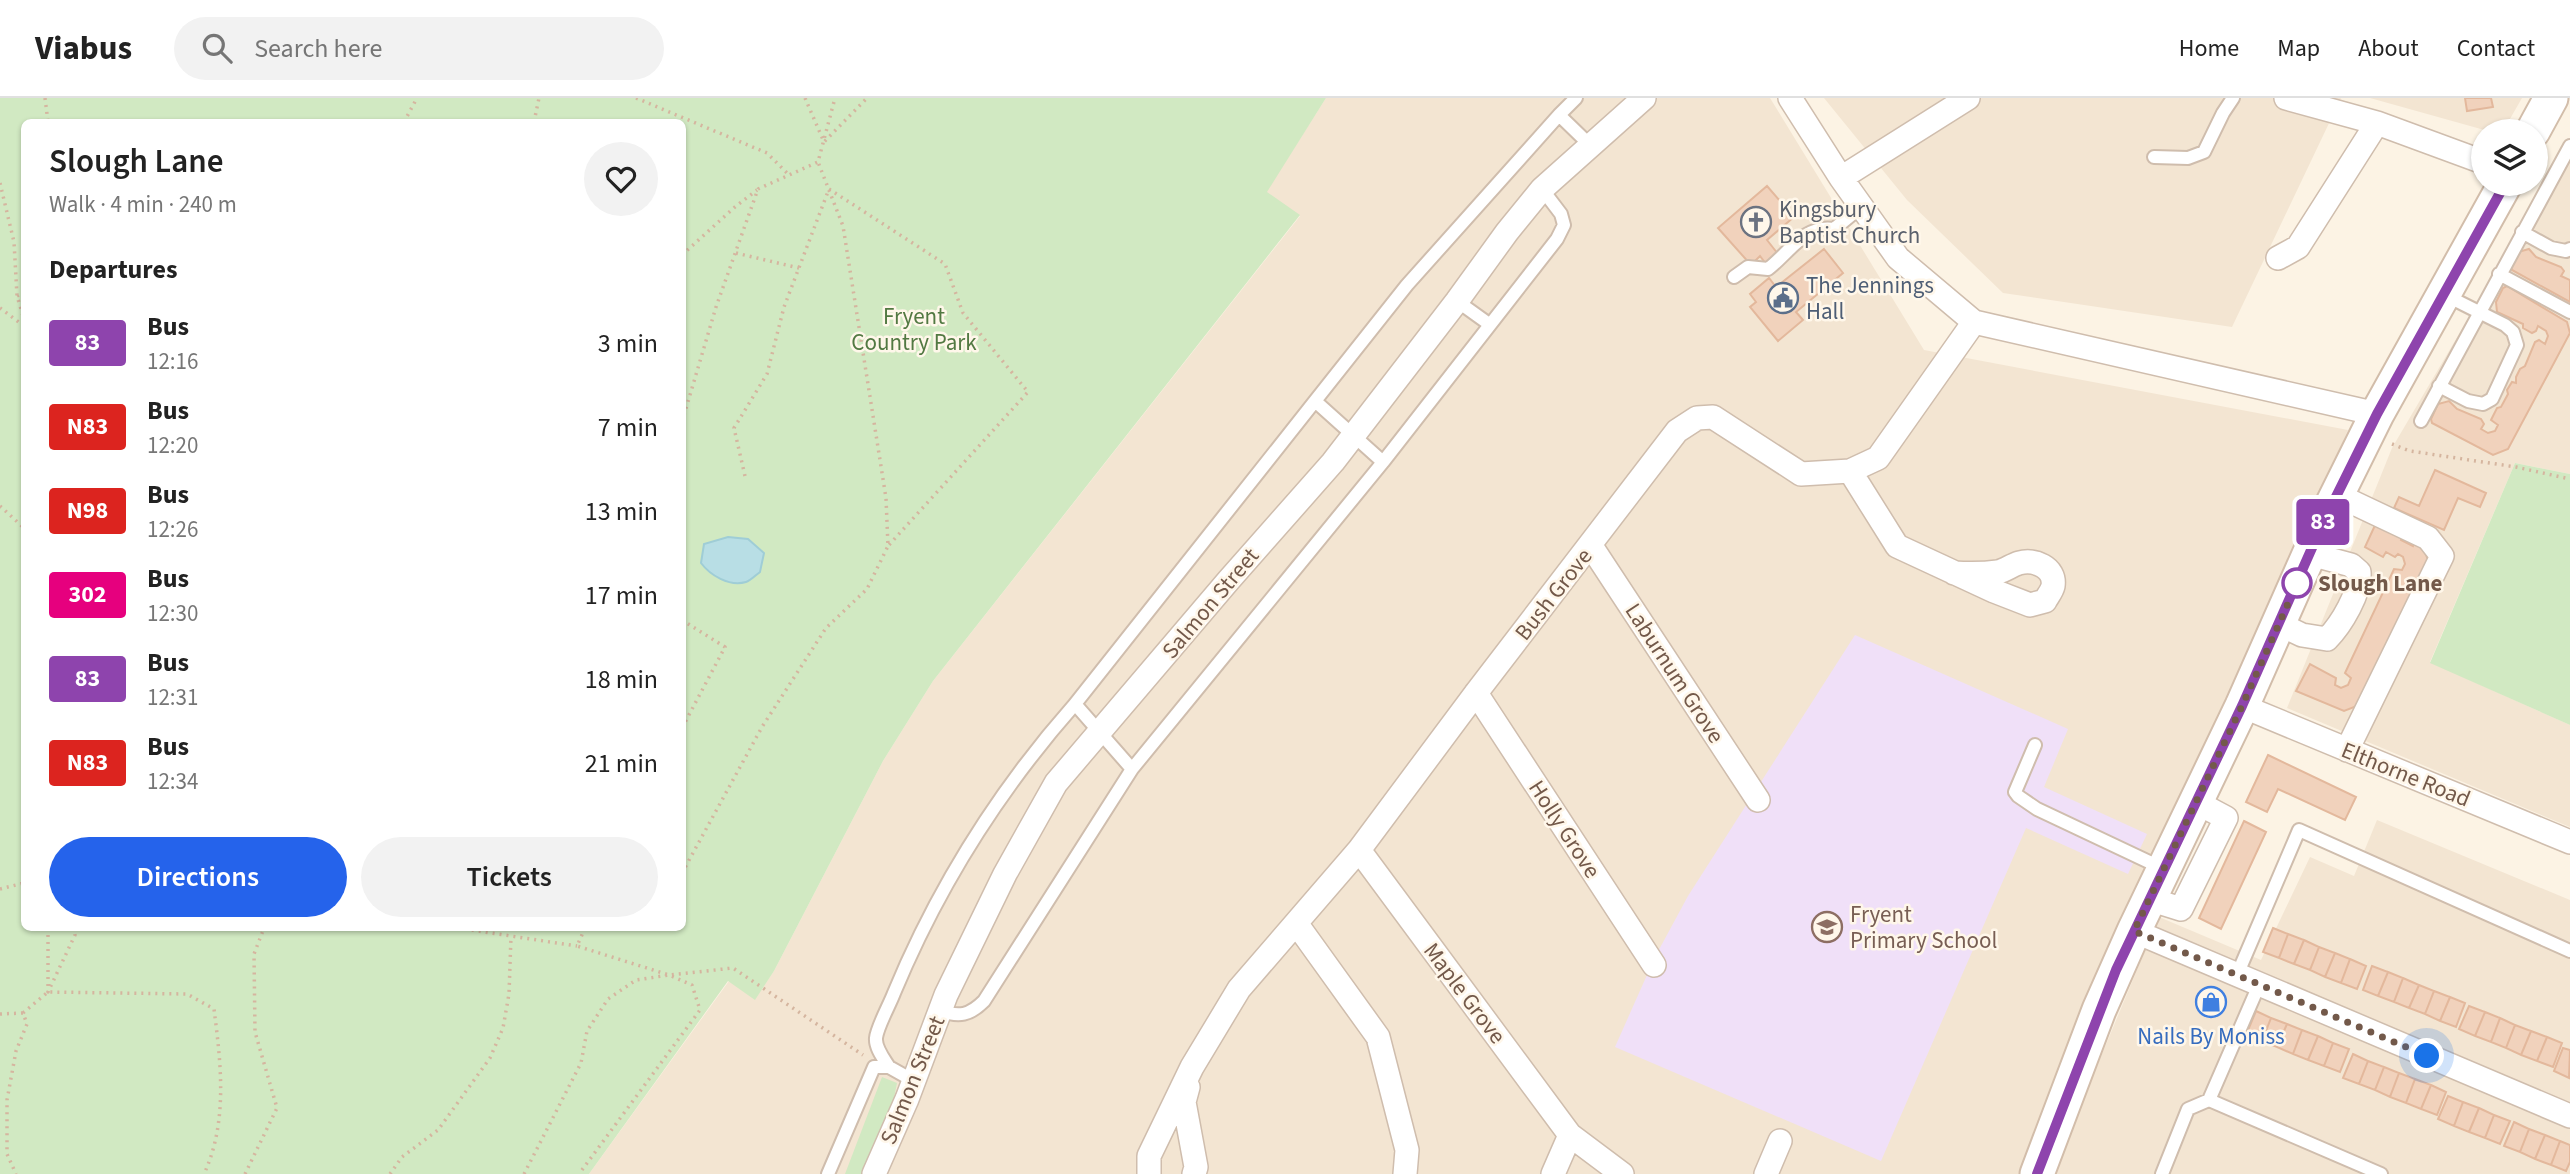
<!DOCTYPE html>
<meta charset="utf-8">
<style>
body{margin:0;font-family:"Source Sans 3",sans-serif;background:#f2f2f2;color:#222;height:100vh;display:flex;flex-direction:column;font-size:26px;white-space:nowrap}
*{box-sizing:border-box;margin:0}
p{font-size:23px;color:#767676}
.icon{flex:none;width:38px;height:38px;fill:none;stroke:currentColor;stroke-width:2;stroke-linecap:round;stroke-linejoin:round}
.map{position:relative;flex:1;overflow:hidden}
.side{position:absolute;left:21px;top:21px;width:665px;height:812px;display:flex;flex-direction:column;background:#fff;border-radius:10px;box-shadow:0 2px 5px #0004}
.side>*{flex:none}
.badge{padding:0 14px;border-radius:5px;font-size:24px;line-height:46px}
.buttons{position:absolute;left:2471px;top:21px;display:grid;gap:14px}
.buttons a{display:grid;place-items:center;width:77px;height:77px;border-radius:50%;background:#fff;box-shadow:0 2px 5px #0004;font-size:35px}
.you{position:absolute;width:35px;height:35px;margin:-18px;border:5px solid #fff;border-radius:50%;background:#1a73e8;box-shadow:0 0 0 10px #1a73e833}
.map>.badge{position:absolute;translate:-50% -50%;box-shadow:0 0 0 4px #fff}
h2{padding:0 28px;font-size:26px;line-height:63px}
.round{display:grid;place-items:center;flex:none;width:74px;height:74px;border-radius:37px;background:#f2f2f2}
.head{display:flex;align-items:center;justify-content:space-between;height:119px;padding:0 28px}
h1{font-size:33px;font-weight:600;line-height:52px}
.cta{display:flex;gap:14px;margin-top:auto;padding:14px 28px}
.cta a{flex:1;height:80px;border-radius:42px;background:#2563eb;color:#fff;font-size:28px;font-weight:600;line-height:80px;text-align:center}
.cta a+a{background:#f2f2f2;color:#222}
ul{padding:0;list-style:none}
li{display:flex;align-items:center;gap:21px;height:84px;padding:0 28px}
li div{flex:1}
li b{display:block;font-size:26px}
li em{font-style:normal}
li .badge{min-width:77px;font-weight:700;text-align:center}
header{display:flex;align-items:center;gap:42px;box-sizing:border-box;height:98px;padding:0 35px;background:#fff;border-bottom:2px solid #e0e0e0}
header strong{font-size:33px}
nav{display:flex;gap:38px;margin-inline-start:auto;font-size:24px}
.search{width:490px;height:63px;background:#f2f2f2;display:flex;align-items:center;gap:18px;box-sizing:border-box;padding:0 24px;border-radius:38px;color:#767676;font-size:26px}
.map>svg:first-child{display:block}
.residential{fill:#f3e5d2}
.education{fill:#f0e0f8}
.green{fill:#d1e9c2;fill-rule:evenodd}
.water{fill:#b8dee5;stroke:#9fcdd6;stroke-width:2}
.building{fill:#f1d2bc;stroke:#e3b89c;stroke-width:2}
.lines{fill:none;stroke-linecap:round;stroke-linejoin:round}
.service-casing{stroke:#cfbdad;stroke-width:16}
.minor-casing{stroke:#cfbdad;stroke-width:26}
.secondary-casing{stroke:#d2bdaa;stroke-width:37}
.path{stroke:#d5b59f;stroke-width:3.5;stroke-dasharray:2 5;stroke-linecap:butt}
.service{stroke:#fff;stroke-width:12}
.minor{stroke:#fff;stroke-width:23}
.secondary{stroke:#fff;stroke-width:33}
.line-casing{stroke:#fff;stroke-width:16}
.line{stroke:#8e44ad;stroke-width:10}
.walk{stroke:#73594a;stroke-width:7;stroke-dasharray:0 12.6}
.stop-dot{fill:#fff;stroke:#8e44ad;stroke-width:3.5}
.labels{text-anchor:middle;stroke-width:5;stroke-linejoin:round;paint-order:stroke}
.worship-label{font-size:23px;fill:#5b616d;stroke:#fff7ea;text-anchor:start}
.service-label{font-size:23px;fill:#4e5e75;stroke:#fff7ea;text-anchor:start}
.park-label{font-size:23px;fill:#527942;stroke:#fff7ea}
.stop-label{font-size:23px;font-weight:bold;fill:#73594a;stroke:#fff7ea;text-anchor:start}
.street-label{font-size:23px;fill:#73594a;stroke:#fff7ea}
.education-label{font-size:23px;fill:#785e54;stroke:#fff7ea;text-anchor:start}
.shop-label{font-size:23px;fill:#366cbe;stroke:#fff7ea}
</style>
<header>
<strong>Viabus</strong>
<div class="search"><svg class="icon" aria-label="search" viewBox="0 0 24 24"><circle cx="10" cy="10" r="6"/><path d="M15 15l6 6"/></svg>Search here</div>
<nav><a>Home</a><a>Map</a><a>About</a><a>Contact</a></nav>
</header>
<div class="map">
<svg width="2570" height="1076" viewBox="0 0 2570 1076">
<rect width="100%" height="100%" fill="#fcf3e4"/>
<!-- residential -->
<path class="residential" d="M1326,0H1770L1924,252L2348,332L2021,1076H589L729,883L755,901L774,873L883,663L933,583L1300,118L1266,94Z
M1824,0H2341L2232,229L2003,195L1907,102Z
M2370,0H2522L2503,33H2488Z
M2570,47V376L2515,365L2430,564L2570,627V729L2287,610L2392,350Z
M2377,722L2570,802V1076H2056L2060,1057L2159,819L2261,862L2310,759L2354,778Z"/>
<!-- education -->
<path class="education" d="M1855,537L2068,631L2044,689L2147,736L2128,776L2026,730L1881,1063L1615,949L1655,859L1688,798Z"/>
<!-- green -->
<path class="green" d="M0,0H1326L1267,94L1300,117L933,583L883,663L774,873L755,902L728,883L589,1076H0ZM24,24H682V830H24Z
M2515,365L2570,376V627L2430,565Z
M882,979L897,985L892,1010L865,1076H845Z"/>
<!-- water -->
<path class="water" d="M728,439L748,441L764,455L760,474C756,477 750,483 746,484C729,489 710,477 701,465L704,446Z"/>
<!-- building -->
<path class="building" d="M2465,0H2491L2493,9L2467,13Z
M1767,88L1794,119L1767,142L1778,156L1766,166L1760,158L1751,167L1718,130Z
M1824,151L1843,175L1796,214L1803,222L1778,243L1750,209L1756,204L1750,196L1769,180L1776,189Z
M2529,151L2536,159L2561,169L2564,173L2561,178L2570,182V204L2512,172L2511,168L2518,154Z
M2507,188L2567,224L2570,235L2508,351L2493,357L2432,325L2431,321L2438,306L2449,303L2457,311L2481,321L2484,326L2481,331L2488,335L2495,333L2498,327L2491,322L2497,310L2501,309L2508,296L2507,292L2512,284L2516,285V279L2520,271L2525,268L2535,244L2539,242L2545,246L2548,238L2546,233L2538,228L2536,233L2532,235L2523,230V226L2497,214L2496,204L2503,190Z
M2435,372L2486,395L2480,409L2458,400L2444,432L2394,410L2399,399L2419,408Z
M2377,423L2403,437L2401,442L2413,448L2415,442L2422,446L2428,462L2362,606L2344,613L2296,593L2310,566L2336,580L2335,587L2341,590L2348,587L2351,580L2345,575L2394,471L2402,472L2405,466L2403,459L2398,456L2395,459L2386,454L2383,459L2365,449Z
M2268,657L2356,699L2345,722L2278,691L2267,714L2246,704Z
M2244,723L2266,734L2221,831L2199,820Z
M2273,830L2288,836L2279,860L2263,854Z
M2288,836L2304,842L2294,866L2279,860Z
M2304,842L2319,849L2310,872L2294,866Z
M2319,849L2335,855L2325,879L2310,872Z
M2335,855L2350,861L2341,885L2325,879Z
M2350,861L2366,868L2357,891L2341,885Z
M2372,868L2388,874L2378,898L2363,892Z
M2388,874L2403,880L2394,904L2378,898Z
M2403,880L2419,887L2409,910L2394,904Z
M2419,887L2434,893L2425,916L2409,910Z
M2434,893L2450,899L2440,923L2425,916Z
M2450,899L2465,905L2456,929L2440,923Z
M2469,908L2485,914L2475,938L2459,931Z
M2256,913L2271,920L2262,943L2246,937Z
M2485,914L2500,920L2491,944L2475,938Z
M2271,920L2287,926L2277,949L2262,943Z
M2500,920L2515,927L2506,950L2491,944Z
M2287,926L2302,932L2293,956L2277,949Z
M2515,927L2531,933L2521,957L2506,950Z
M2302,932L2318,938L2308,962L2293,956Z
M2531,933L2547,939L2537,963L2521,957Z
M2318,938L2333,945L2324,968L2308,962Z
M2547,939L2562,945L2553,969L2537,963Z
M2333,945L2349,951L2340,974L2324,968Z
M2563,950L2570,952L2569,980L2554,973Z
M2353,956L2368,963L2359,986L2343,980Z
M2368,963L2384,969L2375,992L2359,986Z
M2384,969L2399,975L2390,999L2375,992Z
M2399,975L2415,981L2406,1005L2390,999Z
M2415,981L2431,987L2421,1011L2406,1005Z
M2431,987L2446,994L2437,1017L2421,1011Z
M2448,998L2463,1004L2454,1028L2438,1021Z
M2463,1004L2479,1010L2469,1034L2454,1028Z
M2479,1010L2494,1017L2485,1040L2469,1034Z
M2494,1017L2510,1023L2500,1046L2485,1040Z
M2514,1024L2529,1031L2520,1054L2504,1048Z
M2529,1031L2545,1037L2535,1061L2520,1054Z
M2545,1037L2560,1043L2551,1067L2535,1061Z
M2560,1043L2570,1047V1064L2566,1073L2551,1067Z"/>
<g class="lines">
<!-- service casing -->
<g class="service-casing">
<path id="service" d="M1576,0L1559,17L1591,48
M2154,59L2188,60L2204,54L2223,15L2233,0
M2522,134L2551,150L2566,153L2570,151
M2499,176L2570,214
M1734,179L1748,169L1768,171C1789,155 1805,126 1834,131L1862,108
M1457,203L1489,226
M2439,288L2468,303L2483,306L2492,301L2517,247L2513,234L2505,227L2445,197
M2421,323L2570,48
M1383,364L1315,303L1407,187L1559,17
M2035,647L2015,694L2018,698L2037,711L2164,771
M1132,671L1075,606L1315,303
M2237,877L2299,732L2570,853
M940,912C959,920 970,917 984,903L1132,671L1383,364L1557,141L1564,127L1561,116L1542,91
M889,969C884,961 875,950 876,940C877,929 890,906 894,895C938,789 999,692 1075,606
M2209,1002L2259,887
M828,1076L874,969H889L914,983
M2162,1076L2188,1011L2209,1002L2381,1076"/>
</g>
<!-- minor casing -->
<g class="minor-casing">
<path id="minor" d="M1790,0L1841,80L1898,160L1974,224L2377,316
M2286,0L2377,25L2483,64
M1841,80L1968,0
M2278,160L2298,149L2377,25
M1850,373L1897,448L1994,493L2030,507L2045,503C2047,499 2052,493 2053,488C2056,469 2034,461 2019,465C2012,467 2006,472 1998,474C1983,476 1969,476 1954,475
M2337,397L2428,440L2442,458L2347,652
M1591,448L1758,702
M2279,526L2302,537L2327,541C2341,527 2361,494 2359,474L2351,467L2310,456
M1476,595L1654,867
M2242,608L2570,744
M1359,752L1570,1037L1622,1076
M2149,801L2181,811L2226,720L2196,704
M1296,825L1378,939L1407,1052L1405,1076
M2134,833L2570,1018
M1188,989L1184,1004L1196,1069L1194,1076
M874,1076L907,1001L946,897L1005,776L1056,685L1228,483L1333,364L1457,203L1507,134L1542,91L1644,0
M1149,1076V1058L1192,969L1239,891L1359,752L1476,595L1677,333L1697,320L1713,319L1801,376L1850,373L1878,360L1974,224
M1553,1076L1570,1037
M1766,1076L1780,1043"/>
</g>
<!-- secondary casing -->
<g class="secondary-casing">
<path id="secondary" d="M2533,33L2551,0
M2037,1076L2099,912L2134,833L2242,608L2323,425L2377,316L2505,86"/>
</g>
<!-- path -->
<path class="path" d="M45,0L48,24
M636,0L767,55L789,77
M805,0L824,44L867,0
M404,24L417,0
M534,24L539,0
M0,85L14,144L17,198L24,221
M736,155L799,170
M682,157L736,108L757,92
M17,198L24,194
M0,210L24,228
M682,324L716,209L758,91L818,64L835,0
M2392,346L2410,353L2516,369L2570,381
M745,378L734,330L767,276L784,209L829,91L945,166L963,215L1028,294L888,448
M0,408L24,430
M682,522L725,549L682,630
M682,775L762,629L826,530L867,491L888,448L886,400L843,128L818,64
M0,791L24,785
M48,830V894L75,837L73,830
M458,830L577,848
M585,830L577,848L669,877L733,870L863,957
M23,915L48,894L187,896L214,911C221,966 228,1024 204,1076
M0,916L23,915L27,926L16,953L7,1002V1056L16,1076
M245,1076L277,1010L255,934L254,856L264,830
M390,1076L402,1059L438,1032L490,960L503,930L509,896L511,838
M524,1076L581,965L587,933L608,901L636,882L669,877L692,887L700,912L579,1076"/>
<!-- service -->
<use href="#service" class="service"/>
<!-- minor -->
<use href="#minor" class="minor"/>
<!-- secondary -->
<use href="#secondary" class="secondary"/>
</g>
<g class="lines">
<!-- line casing -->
<g class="line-casing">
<path id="line" d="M2037,1076L2116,872L2242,608L2323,425L2377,316L2505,86"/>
</g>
<!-- line -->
<use href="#line" class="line"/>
<!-- walk -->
<path class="walk" d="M2297,485L2300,479L2242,608L2134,833L2427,958"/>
</g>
<!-- icons -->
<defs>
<g id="church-ring" transform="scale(1.575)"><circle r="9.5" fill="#fff7ea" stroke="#6b7280" stroke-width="1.5"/><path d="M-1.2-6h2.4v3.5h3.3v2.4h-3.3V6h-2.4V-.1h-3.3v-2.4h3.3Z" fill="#6b7280"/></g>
<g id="civic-ring" transform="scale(1.575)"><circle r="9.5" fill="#fff7ea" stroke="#5c6f8a" stroke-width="1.5"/><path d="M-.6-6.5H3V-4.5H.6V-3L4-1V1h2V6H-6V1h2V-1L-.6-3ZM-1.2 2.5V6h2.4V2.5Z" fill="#5c6f8a"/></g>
<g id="school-ring" transform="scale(1.575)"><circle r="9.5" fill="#fff7ea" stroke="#8d6e63" stroke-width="1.5"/><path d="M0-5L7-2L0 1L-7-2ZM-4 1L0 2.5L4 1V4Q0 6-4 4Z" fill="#8d6e63"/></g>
<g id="shop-ring" transform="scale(1.575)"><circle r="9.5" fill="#fff7ea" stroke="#3f7fe0" stroke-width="1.5"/><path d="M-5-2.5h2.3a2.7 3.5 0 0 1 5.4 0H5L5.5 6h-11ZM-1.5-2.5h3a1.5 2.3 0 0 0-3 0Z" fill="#3f7fe0"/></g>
</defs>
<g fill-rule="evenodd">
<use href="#church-ring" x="1756" y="124"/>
<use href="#civic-ring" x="1783" y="200"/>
<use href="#school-ring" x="1827" y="829"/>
<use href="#shop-ring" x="2211" y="904"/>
</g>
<!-- markers -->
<circle class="stop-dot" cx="2297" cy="485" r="14"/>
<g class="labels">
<!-- worship labels -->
<g class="worship-label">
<text x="1779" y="119">Kingsbury<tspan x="1779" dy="26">Baptist Church</tspan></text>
</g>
<!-- service labels -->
<g class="service-label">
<text x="1806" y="195">The Jennings<tspan x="1806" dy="26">Hall</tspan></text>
</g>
<!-- park labels -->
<g class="park-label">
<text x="914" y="226">Fryent<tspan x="914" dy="26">Country Park</tspan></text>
</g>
<!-- stop labels -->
<g class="stop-label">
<text x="2318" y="493">Slough Lane</text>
</g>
<!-- street labels -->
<g class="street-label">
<text transform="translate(1553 496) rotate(-52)" y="8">Bush Grove</text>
<text transform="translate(1210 505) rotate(-50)" y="8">Salmon Street</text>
<text transform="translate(1675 575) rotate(57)" y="8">Laburnum Grove</text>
<text transform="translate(2406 676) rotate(22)" y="8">Elthorne Road</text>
<text transform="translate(1565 731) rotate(57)" y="8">Holly Grove</text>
<text transform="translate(1465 895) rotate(53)" y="8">Maple Grove</text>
<text transform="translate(912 982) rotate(-68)" y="8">Salmon Street</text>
</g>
<!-- education labels -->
<g class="education-label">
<text x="1850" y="824">Fryent<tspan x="1850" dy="26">Primary School</tspan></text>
</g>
<!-- shop labels -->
<g class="shop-label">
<text x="2211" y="946">Nails By Moniss</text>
</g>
</g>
</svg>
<div class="buttons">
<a><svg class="icon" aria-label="layers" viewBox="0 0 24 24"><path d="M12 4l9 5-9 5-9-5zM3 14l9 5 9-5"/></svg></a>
</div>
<div class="you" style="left:2427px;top:958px"></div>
<b class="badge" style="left:2323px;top:424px;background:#8e44ad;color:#fff">83</b>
<section class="side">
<div class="head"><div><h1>Slough Lane</h1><p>Walk · 4 min · 240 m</p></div><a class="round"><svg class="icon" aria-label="heart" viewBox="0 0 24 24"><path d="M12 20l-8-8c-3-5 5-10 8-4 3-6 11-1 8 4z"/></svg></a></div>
<h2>Departures</h2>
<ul>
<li><span class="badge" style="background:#8e44ad;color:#fff">83</span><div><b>Bus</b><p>12:16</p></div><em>3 min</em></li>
<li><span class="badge" style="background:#dc241f;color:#fff">N83</span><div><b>Bus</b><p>12:20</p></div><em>7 min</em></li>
<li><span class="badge" style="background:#dc241f;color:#fff">N98</span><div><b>Bus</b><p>12:26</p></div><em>13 min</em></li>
<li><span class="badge" style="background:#e6007e;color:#fff">302</span><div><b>Bus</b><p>12:30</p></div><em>17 min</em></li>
<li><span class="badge" style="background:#8e44ad;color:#fff">83</span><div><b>Bus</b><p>12:31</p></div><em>18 min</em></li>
<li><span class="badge" style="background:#dc241f;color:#fff">N83</span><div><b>Bus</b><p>12:34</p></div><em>21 min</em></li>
</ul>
<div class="cta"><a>Directions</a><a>Tickets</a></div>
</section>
</div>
